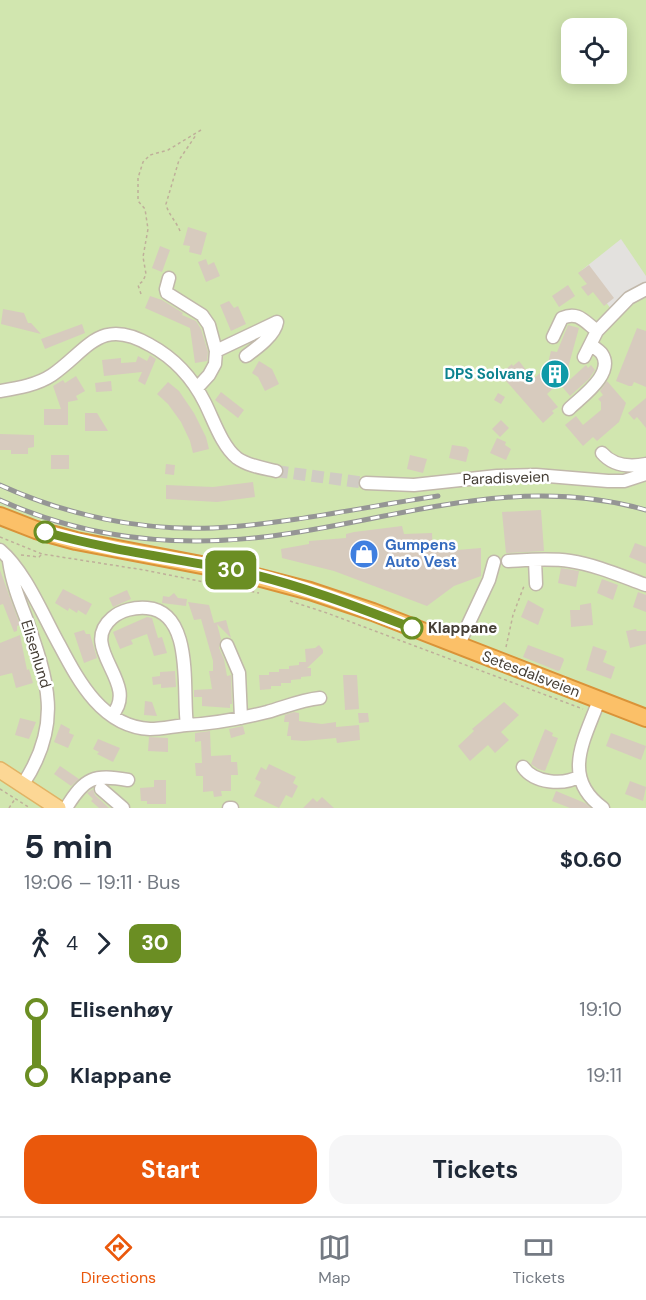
<!DOCTYPE html>
<meta charset="utf-8">
<style>
body{margin:0;font-family:"DM Sans",sans-serif;background:#f6f6f7;color:#1f2937;height:100vh;display:flex;flex-direction:column;font-size:22px;white-space:nowrap}
*{box-sizing:border-box;margin:0}
p{font-size:20px;color:#747a83}
.icon{flex:none;width:33px;height:33px;fill:none;stroke:currentColor;stroke-width:2;stroke-linecap:round;stroke-linejoin:round}
.map{position:relative;height:808px;overflow:hidden}
.panel{display:flex;flex-direction:column;background:#fff;flex:1}
.panel>*{flex:none}
.badge{padding:0 12px;border-radius:9px;font-size:21px;line-height:39px}
.tools{position:absolute;left:561px;top:18px;display:grid;gap:12px}
.tools a{display:grid;place-items:center;width:66px;height:66px;border-radius:12px;background:#fff;box-shadow:0 3px 15px #0003;font-size:30px}
.map>.badge{position:absolute;translate:-50% -50%;box-shadow:0 0 0 3px #fff}
.legs{display:flex;align-items:center;gap:9px;height:66px;padding:0 24px;font-size:20px}
.legs p{margin-inline-start:auto}
.overview{display:flex;align-items:center;justify-content:space-between;height:102px;padding:0 24px}
h1{font-size:33px;font-weight:700;line-height:45px}
.cta{display:flex;gap:12px;margin-top:auto;padding:12px 24px}
.cta a{flex:1;height:69px;border-radius:18px;background:#ea580c;color:#fff;font-size:24px;font-weight:700;line-height:69px;text-align:center}
.cta a+a{background:#f6f6f7;color:#1f2937}
ul{padding:0 24px;list-style:none}
li{display:flex;align-items:center;gap:21px;height:66px;font-size:22px}
li i{display:grid;place-items:center;width:9px;height:100%;margin:0 8px;background:currentColor}
li i::after{content:'';width:15px;height:15px;margin:-8px;border:4px solid;border-radius:50%;background:#fff}
li p{margin-inline-start:auto}
li:first-child i{background:linear-gradient(#0000 50%,currentColor 0)}
li:last-child i{background:linear-gradient(currentColor 50%,#0000 0)}
.menu{display:flex;justify-content:space-around;align-items:center;height:84px;border-top:2px solid #e0e1e3;background:#fff;font-size:16px;color:#747a83}
.menu a{display:grid;justify-items:center;gap:3px}
.menu .current{color:#ea580c}
.map>svg:first-child{display:block}
.green{fill:#d1e6af;fill-rule:evenodd}
.parking{fill:#e3e1de}
.building{fill:#d7cbbe}
.lines{fill:none;stroke-linecap:round;stroke-linejoin:round}
.minor-tunnel{stroke:#d0cbc3;stroke-width:12;stroke-dasharray:12 6;stroke-linecap:butt}
.minor-casing{stroke:#c1b8ab;stroke-width:15}
.major-casing{stroke:#e1b365;stroke-width:18}
.highway-casing{stroke:#da9338;stroke-width:20}
.path{stroke:#bfaf9a;stroke-width:1.5;stroke-dasharray:3 3;stroke-linecap:butt}
.minor{stroke:#fff;stroke-width:12}
.major{stroke:#fcd795;stroke-width:15}
.highway{stroke:#fbc068;stroke-width:16}
.rail-casing{stroke:#959595;stroke-width:5}
.rail{stroke:#fff;stroke-width:3;stroke-dasharray:9;stroke-linecap:butt}
.line-1-casing{stroke:#fff;stroke-width:14}
.line-1{stroke:#6b8e23;stroke-width:9}
.stop-1-dot{fill:#fff;stroke:#6b8e23;stroke-width:3}
.labels{text-anchor:middle;stroke-width:5;stroke-linejoin:round;paint-order:stroke}
.culture-label{font-size:15px;font-weight:bold;fill:#0d838f;stroke:#fff;text-anchor:end}
.street-label{font-size:15px;fill:#453e35;stroke:#fff}
.shop-label{font-size:15px;font-weight:bold;fill:#366cbe;stroke:#fff;text-anchor:start}
.stop-label{font-size:15px;font-weight:bold;fill:#453e35;stroke:#fff;text-anchor:start}
</style>
<div class="map">
<svg width="646" height="808" viewBox="0 0 646 808">
<rect width="100%" height="100%" fill="#f3eee6"/>
<!-- green -->
<path class="green" d="M0,0H646V808H0ZM572,28H616V74H572Z"/>
<!-- parking -->
<path class="parking" d="M621,239L646,276V293L617,317L582,270Z"/>
<!-- building -->
<path class="building" d="M188,227L207,233L201,255L189,252L190,246L183,245Z
M160,246L170,250L162,272L152,268Z
M206,259L208,265L214,262L220,276L206,282L198,262Z
M589,265L614,298L604,306L593,292L588,296L581,287L587,284L578,273Z
M568,285L575,296L559,307L552,296Z
M150,296L162,300L183,313L182,315L196,321L201,329L208,352L207,361L195,363L190,328L145,308Z
M229,301L234,308L238,306L246,324L231,331L220,305Z
M3,309L24,313L28,323H31L41,334L1,324Z
M82,324L85,333L45,349L41,339Z
M568,325L579,328L563,386L586,365L588,368L591,365L595,370L589,379L570,396L559,383L547,394L558,407L552,411L554,413L543,423L500,374L512,364L513,366L519,361L533,379L547,367L551,351L557,352Z
M637,328L646,331V387L634,382L632,386H629L616,381Z
M150,355L156,359L145,385L138,381L142,372L104,376L102,360L121,358V363L136,362L138,356L147,361Z
M259,361L272,369L279,384L265,391L258,377L252,373Z
M76,376L85,391L76,396L78,400L68,402V425H44V409H61L53,386L63,380L65,383Z
M111,381L112,391L96,392L95,383Z
M607,381L626,403L619,422L597,441L593,437L583,446L565,425L576,416L583,425L601,410V402L598,399L603,395L600,391Z
M168,382L179,391L194,413L206,437L209,449L193,453L190,441L181,422L168,404L157,394Z
M221,392L244,410L238,418L215,400Z
M498,393L505,397L501,404L494,400Z
M646,398V428L637,417L634,420L628,413Z
M85,413H97L108,431H85Z
M501,420L509,428L500,437L492,429Z
M0,434L34,435V447L28,448V454H11V450H0Z
M497,438L506,442L505,445L511,449L506,460L490,453Z
M452,445L466,447L469,450L466,462L449,458Z
M51,455H69V469H51Z
M410,455L427,459L423,473L407,469Z
M166,464L175,465L174,475L165,474Z
M253,482L255,497L217,502L166,499V485L213,487Z
M541,510L544,551L506,553L502,512Z
M402,526L404,534L432,533L433,552L481,548V576L454,586L427,606L334,571L282,558L281,549L309,544V541L346,538V534L354,532Z
M635,543L646,547V564L629,557Z
M561,568L579,571L576,587L558,583Z
M0,570L20,625L17,626V631L14,632L3,604L0,605Z
M602,579L618,585L613,600L597,593Z
M63,589L92,604L86,615L78,610L77,613L69,608L68,611L55,603Z
M127,590L131,599L113,607L109,598Z
M638,592L646,595V612L633,607Z
M174,593L178,598L187,599L186,606L162,603L163,596L169,597Z
M528,600L544,609L538,625L521,617Z
M188,602L209,605L214,623L226,620L231,638L217,624L221,639L219,648L224,659L227,676L231,675L232,704H230V708L202,706V697H194V690L212,689L209,671H213V661L201,619L194,620Z
M591,603L593,625L571,627L570,610H580V605Z
M147,617L152,618L158,638L162,637L167,653L154,656L147,634L131,640L133,644L120,649L113,632Z
M636,629L637,631H646V644L630,648L626,631Z
M84,630L86,634H90L97,658L84,663L74,633Z
M20,635L27,670L29,669L33,683L16,688L12,673L0,676V643Z
M319,645L323,650V653L307,668H311V676L301,677V679L291,680V683H281V686H271V689L260,690L259,675H269V672H279V669H289V666L299,665V662H306L305,649L315,648Z
M528,645L563,658L564,660L560,670L558,671L523,657Z
M593,646L607,651L603,662L615,667L611,679L586,670Z
M175,671L176,687L161,688V684L153,685L152,677L160,676V672Z
M343,675H357L359,709L345,710Z
M145,701L152,702L157,716L144,715Z
M504,702L519,715L501,732L509,740L495,753L488,745L470,761L458,746L474,731L472,729Z
M294,712L299,713V721L322,724L336,722V727L359,725L360,740L337,743L336,738L304,741L291,740V736H287L289,722H284L285,715Z
M358,713H368L369,722L359,723Z
M20,718L36,722L29,739L15,735Z
M61,724L70,729L69,733L74,735L68,748L54,742Z
M243,726L245,734L231,738L229,729Z
M545,729L553,733L552,736L558,738L545,771L538,769L531,764Z
M210,731L211,756L231,755V762H237L238,775H231V791H221L222,796L214,797L213,791L203,792V776H196L195,763H202L201,741L195,742V733Z
M611,733L646,746L641,760L606,746Z
M149,737L168,738V752L148,751Z
M98,739L120,748L113,762L97,754L99,752L93,749Z
M269,764L296,777L293,783L298,786L292,798L286,795L279,808L254,796L261,782L255,779L261,767L266,770Z
M60,766L79,779L71,786L54,774Z
M154,780H166V804H147V801H141L140,788L154,787Z
M630,781L646,787L643,801L625,794Z
M93,789L95,795L109,808H99L91,801L93,799L87,793Z
M556,791L585,803L591,808H570L552,801Z
M322,797L334,808H303L313,798L317,802Z"/>
<g class="lines">
<!-- minor-tunnel -->
<path class="minor-tunnel" d="M276,471L366,483"/>
<!-- minor casing -->
<g class="minor-casing">
<path id="minor" d="M169,278L166,289L167,293L202,315L209,325L216,351L215,364L209,375L197,388
M553,337L562,318C578,311 584,321 597,331
M216,351L277,322C275,335 257,348 246,356
M584,357L597,331L629,298L646,289
M0,391C18,388 37,385 52,375C88,350 100,316 150,345C174,358 193,379 205,403C214,421 222,446 237,458C248,466 263,468 276,471
M569,409C581,397 615,374 602,354C600,351 594,347 591,345
M602,453C613,466 630,467 646,464
M366,483L414,485L497,476L536,475L608,481H624L646,474
M0,550C26,572 43,616 60,646C79,682 103,727 150,729C162,729 174,726 186,725C214,724 239,719 267,712C285,707 301,700 320,698
M535,560L536,584
M9,561C12,582 19,600 26,618C48,681 63,724 23,784
M508,561C528,560 549,558 570,561C596,565 621,576 646,585
M227,645L239,673L241,718
M458,646L489,580L494,562
M599,700C585,739 560,777 603,808
M112,715C141,683 77,648 112,618C121,610 135,607 147,608C195,612 182,694 187,725
M523,767C534,783 563,786 580,776
M101,789L123,808
M66,808C85,777 94,774 128,780
M229,808H232"/>
</g>
<!-- major casing -->
<g class="major-casing">
<path id="major" d="M0,770L58,808"/>
</g>
<!-- highway casing -->
<g class="highway-casing">
<path id="highway" d="M0,516L36,530L76,541L238,572L310,591L373,612L646,718"/>
</g>
<!-- path -->
<path class="path" d="M180,231C176,221 168,214 166,204L179,160L196,135
M141,294L138,285L143,281L146,274L143,257L148,229L145,209L138,201V178L143,162L150,155L168,150L201,130
M0,537L42,554L144,570L259,593
M21,555L39,557L42,554
M290,601L327,613L583,709
M506,647L513,615L524,586
M0,789L30,808
M9,808L15,799"/>
<!-- minor -->
<use href="#minor" class="minor"/>
<!-- major -->
<use href="#major" class="major"/>
<!-- highway -->
<use href="#highway" class="highway"/>
<!-- rail casing -->
<g class="rail-casing">
<path id="rail" d="M0,485C66,515 140,531 213,528C289,524 363,507 438,496
M0,500C86,539 179,548 272,536C399,519 517,473 646,510"/>
</g>
<!-- rail -->
<use href="#rail" class="rail"/>
</g>
<g class="lines">
<!-- line-1 casing -->
<g class="line-1-casing">
<path id="line-1" d="M45,532C108,550 173,558 238,571C297,584 355,606 412,628"/>
</g>
<!-- line-1 -->
<use href="#line-1" class="line-1"/>
</g>
<!-- icons -->
<defs>
<g id="building-disc" transform="scale(1.5)"><circle r="9.5" fill="#0f9aa8" stroke="#fff"/><path d="M-4-6H4V6H1V3H-1V6H-4ZM-2.5-4.3h1.7v1.8h-1.7ZM.8-4.3h1.7v1.8H.8ZM-2.5-1h1.7V.8h-1.7ZM.8-1h1.7V.8H.8Z" fill="#fff"/></g>
<g id="shop-disc" transform="scale(1.5)"><circle r="9.5" fill="#3f7fe0" stroke="#fff"/><path d="M-5-2.5h2.3a2.7 3.5 0 0 1 5.4 0H5L5.5 6h-11ZM-1.5-2.5h3a1.5 2.3 0 0 0-3 0Z" fill="#fff"/></g>
</defs>
<g fill-rule="evenodd">
<use href="#building-disc" x="555" y="374"/>
<use href="#shop-disc" x="364" y="554"/>
</g>
<!-- markers -->
<g class="stop-1-dot">
<circle cx="45" cy="532" r="10"/>
<circle cx="412" cy="628" r="10"/>
</g>
<g class="labels">
<!-- culture labels -->
<g class="culture-label">
<text x="534" y="379">DPS Solvang</text>
</g>
<!-- street labels -->
<g class="street-label">
<text transform="translate(506 478) rotate(-2)" y="5">Paradisveien</text>
<text transform="translate(36 654) rotate(73)" y="5">Elisenlund</text>
<text transform="translate(531 674) rotate(21)" y="5">Setesdalsveien</text>
</g>
<!-- shop labels -->
<g class="shop-label">
<text x="385" y="550">Gumpens<tspan x="385" dy="17">Auto Vest</tspan></text>
</g>
<!-- stop labels -->
<g class="stop-label">
<text x="428" y="633">Klappane</text>
</g>
</g>
</svg>
<div class="tools">
<a><svg class="icon" aria-label="locate" viewBox="0 0 24 24"><circle cx="12" cy="12" r="6"/><path d="M12 2v4M12 18v4M2 12h4M18 12h4"/></svg></a>
</div>
<b class="badge" style="left:231px;top:570px;background:#6b8e23;color:#fff">30</b>
</div>
<section class="panel">
<div class="overview"><div><h1>5 min</h1><p>19:06 – 19:11 · Bus</p></div><b>$0.60</b></div>
<div class="legs"><svg class="icon" aria-label="walk" viewBox="0 0 24 24"><circle cx="13" cy="4" r="2"/><path d="M13 8l-2 6 4 7M11 14l-3 7M7 12l3-4h3l4 4"/></svg>4<svg class="icon" aria-label="forward" viewBox="0 0 24 24"><path d="M9 5l7 7-7 7"/></svg><b class="badge" style="background:#6b8e23;color:#fff">30</b></div>
<ul>
<li><i style="color:#6b8e23"></i><b>Elisenhøy</b><p>19:10</p></li>
<li><i style="color:#6b8e23"></i><b>Klappane</b><p>19:11</p></li>
</ul>
<div class="cta"><a>Start</a><a>Tickets</a></div>
</section>
<nav class="menu">
<a class="current"><svg class="icon" aria-label="directions" viewBox="0 0 24 24"><path d="M12 3l9 9-9 9-9-9zM9 14v-3h6M13 9l2 2-2 2"/></svg>Directions</a>
<a><svg class="icon" aria-label="map" viewBox="0 0 24 24"><path d="M3 6l6-2 6 2 6-2v14l-6 2-6-2-6 2zM9 4v14M15 6v14"/></svg>Map</a>
<a><svg class="icon" aria-label="tickets" viewBox="0 0 24 24"><path d="M3 7h18v10H3zM15 7v10"/></svg>Tickets</a>
</nav>
